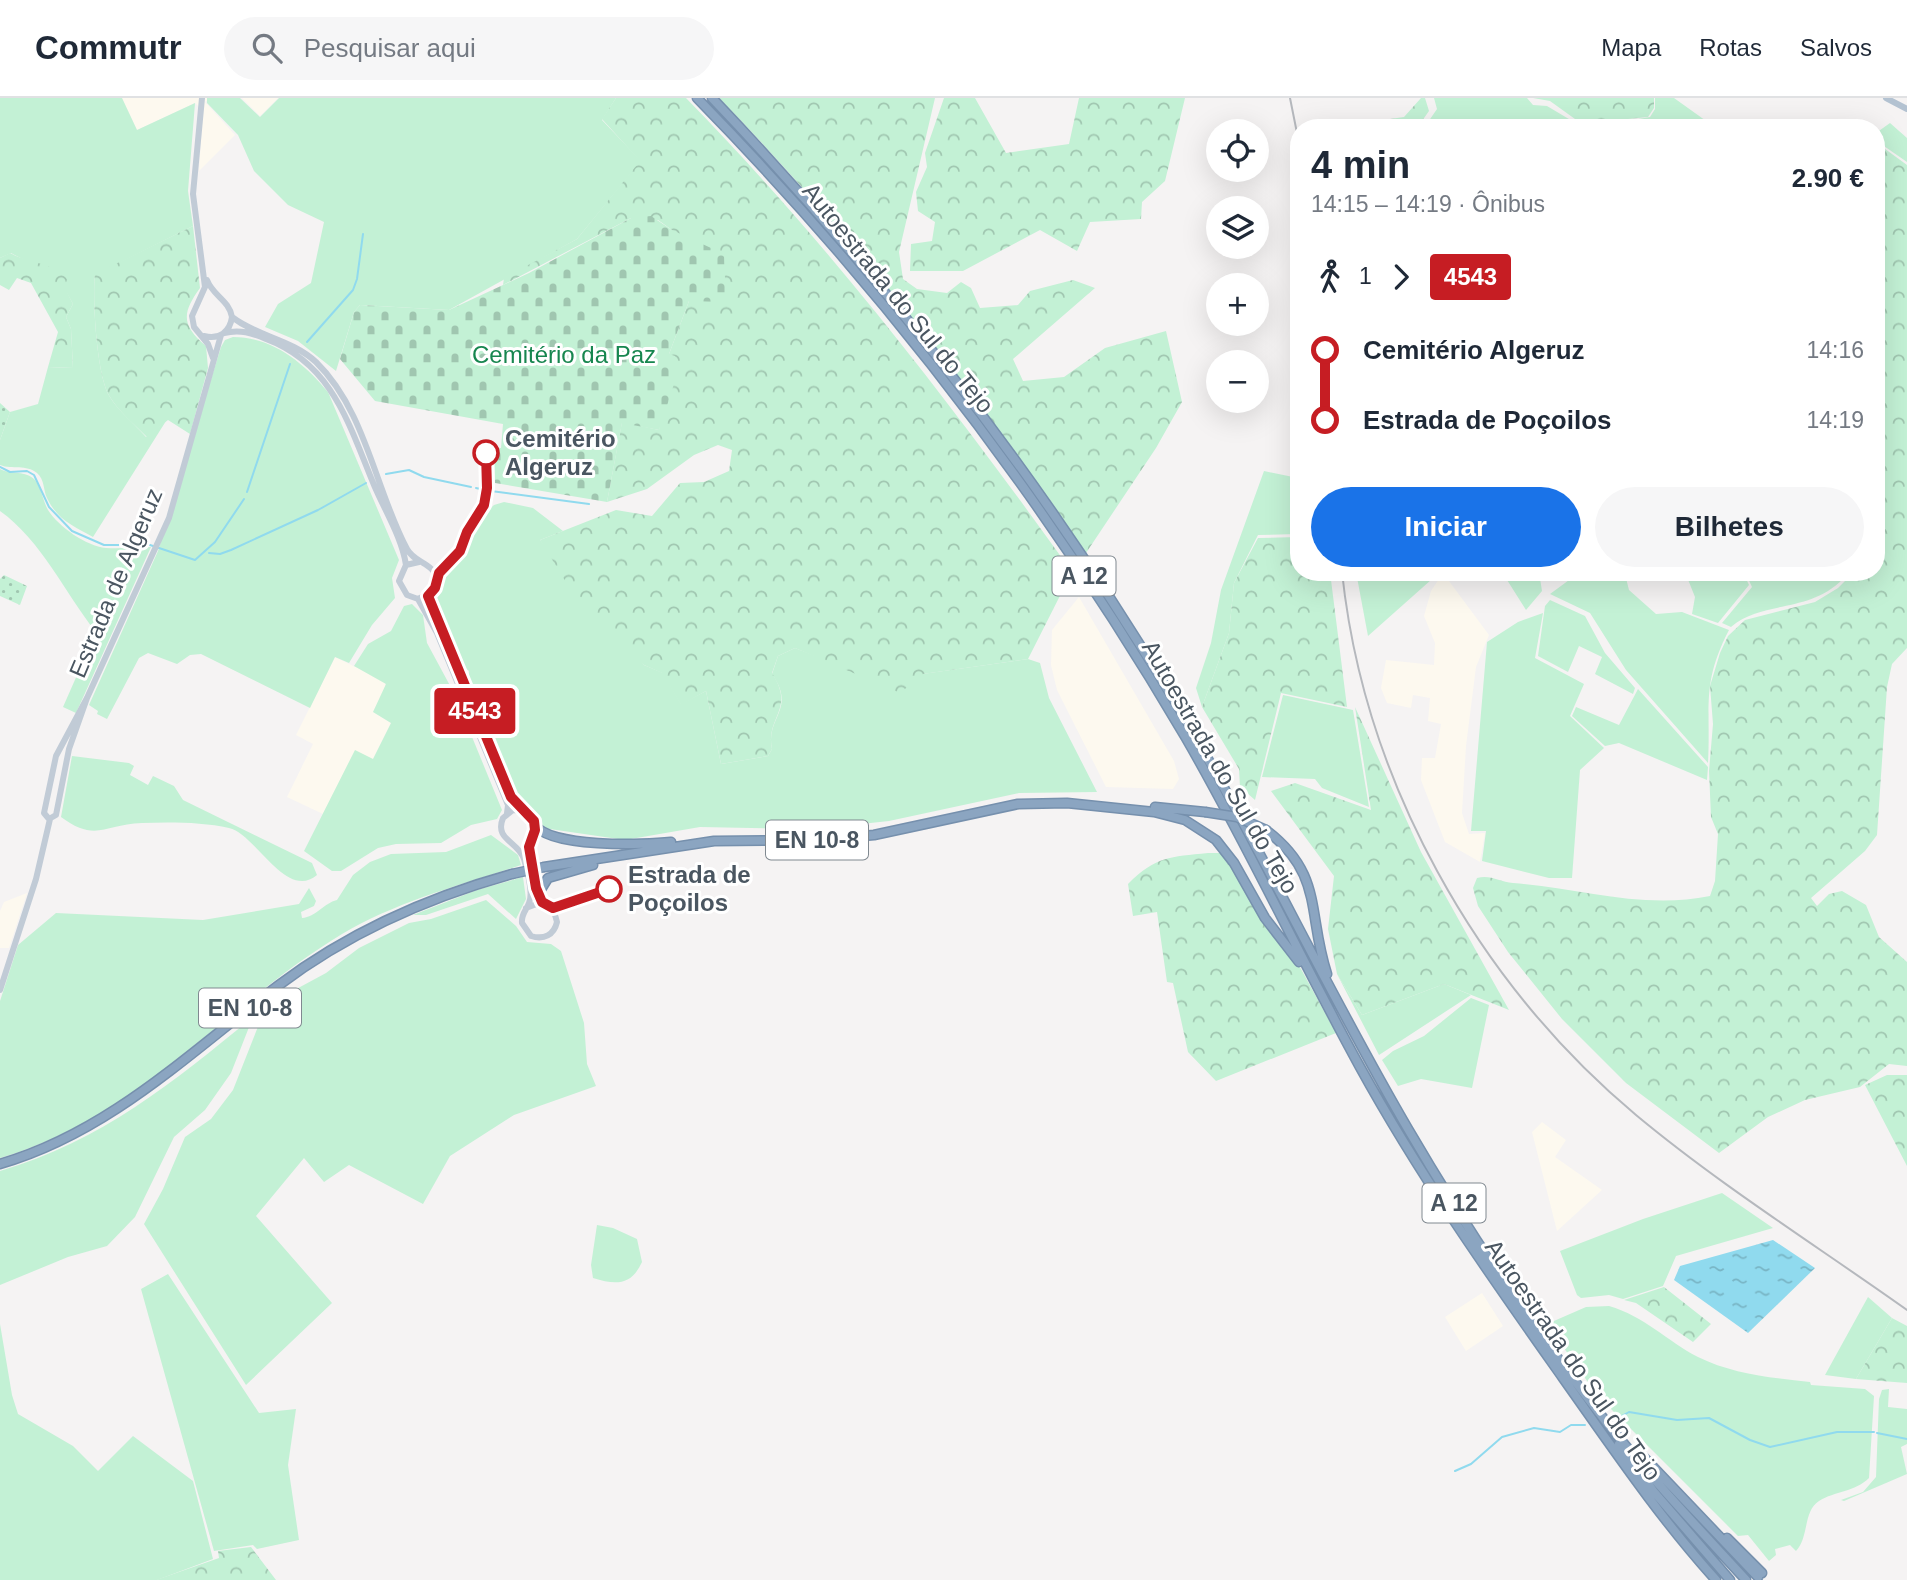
<!DOCTYPE html>
<html lang="pt">
<meta charset="utf-8">
<style>
body{margin:0;font-family:Arial,sans-serif;background:#f6f6f7;color:#1f2937;height:100vh;display:flex;flex-direction:column;font-size:26px;white-space:nowrap}
*{box-sizing:border-box;margin:0}
p{font-size:23px;color:#747a83}
.icon{flex:none;width:38px;height:38px;fill:none;stroke:currentColor;stroke-width:2;stroke-linecap:round;stroke-linejoin:round}
.map{position:relative;flex:1;overflow:hidden}
.drawer{position:absolute;left:1290px;top:21px;width:595px;height:462px;display:flex;flex-direction:column;background:#fff;border-radius:28px;box-shadow:0 7px 28px #0002}
.drawer>*{flex:none}
.badge{padding:0 14px;border-radius:5px;font-size:24px;line-height:46px}
.tools{position:absolute;left:1206px;top:21px;display:grid;gap:14px}
.tools a{display:grid;place-items:center;width:63px;height:63px;border-radius:50%;background:#fff;box-shadow:0 7px 28px #0002;font-size:35px}
.map>.badge{position:absolute;translate:-50% -50%;box-shadow:0 0 0 4px #fff}
.legs{display:flex;align-items:center;gap:10px;height:77px;padding:0 21px;font-size:23px}
.legs p{margin-inline-start:auto}
.head{display:flex;align-items:center;justify-content:space-between;height:119px;padding:0 21px}
h1{font-size:38px;font-weight:800;line-height:52px}
.button{display:flex;gap:14px;margin-top:auto;padding:14px 21px}
.button a{flex:1;height:80px;border-radius:42px;background:#1a73e8;color:#fff;font-size:28px;font-weight:800;line-height:80px;text-align:center}
.button a+a{background:#f6f6f7;color:#1f2937}
ul{padding:0 21px;list-style:none}
li{display:flex;align-items:center;gap:24px;height:70px;font-size:26px}
li i{display:grid;place-items:center;width:10px;height:100%;margin:0 9px;background:currentColor}
li i::after{content:'';width:18px;height:18px;margin:-9px;border:5px solid;border-radius:50%;background:#fff}
li p{margin-inline-start:auto}
li:first-child i{background:linear-gradient(#0000 50%,currentColor 0)}
li:last-child i{background:linear-gradient(currentColor 50%,#0000 0)}
header{display:flex;align-items:center;gap:42px;box-sizing:border-box;height:98px;padding:0 35px;background:#fff;border-bottom:2px solid #e0e1e3}
header strong{font-size:33px}
nav{display:flex;gap:38px;margin-inline-start:auto;font-size:24px}
.search{width:490px;height:63px;background:#f6f6f7;display:flex;align-items:center;gap:18px;box-sizing:border-box;padding:0 24px;border-radius:38px;color:#747a83;font-size:26px}
.map>svg:first-child{display:block}
.commercial{fill:#fdf9ef}
.green{fill:#c3f1d5}
.forest{fill:url(#forest-crowns)}
.cemetery{fill:url(#cemetery-stones)}
.park{fill:url(#park-dots)}
.water{fill:url(#water-ripples)}
.lines{fill:none;stroke-linecap:round;stroke-linejoin:round}
.stream{stroke:#90daee;stroke-width:2}
.highway-casing{stroke:#7690ad;stroke-width:11}
.secondary{stroke:#c1cbd6;stroke-width:6}
.primary{stroke:#b3c2d1;stroke-width:6}
.highway{stroke:#8ba5c1;stroke-width:8}
.rail{stroke:#b5b8bd;stroke-width:2}
.highway-bridge-casing{stroke:#7690ad;stroke-width:11;stroke-linecap:butt}
.highway-bridge{stroke:#8ba5c1;stroke-width:8}
.line-1-casing{stroke:#fff;stroke-width:16}
.line-1{stroke:#c61d23;stroke-width:10}
.stop-1-dot{fill:#fff;stroke:#c61d23;stroke-width:3.5}
.labels{text-anchor:middle;stroke-width:6;stroke-linejoin:round;paint-order:stroke}
.shield{fill:#fff;stroke:#808990;stroke-width:2}
.shield-label{font-size:23px;font-weight:bold;fill:#4a5661}
.street-label{font-size:24px;fill:#4a5661;stroke:#fff}
.park-label{font-size:24px;fill:#17864f;stroke:#fff}
.stop-label{font-size:24px;font-weight:bold;fill:#4a5661;stroke:#fff;text-anchor:start}
</style>
<header>
<strong>Commutr</strong>
<div class="search"><svg class="icon" aria-label="search" viewBox="0 0 24 24"><circle cx="10" cy="10" r="6"/><path d="M15 15l6 6"/></svg>Pesquisar aqui</div>
<nav><a>Mapa</a><a>Rotas</a><a>Salvos</a></nav>
</header>
<div class="map">
<svg width="1907" height="1482" viewBox="0 0 1907 1482">
<defs>
<pattern id="forest-crowns" width="20" height="18" patternUnits="userSpaceOnUse" patternTransform="scale(1.75)"><rect width="20" height="18" fill="#c3f1d5"/><path d="M2 6a3 3 0 1 1 6 0M12 15a3 3 0 1 1 6 0" fill="none" stroke="#a0c6b0"/></pattern>
<pattern id="cemetery-stones" width="16" height="16" patternUnits="userSpaceOnUse" patternTransform="scale(1.75)"><rect width="16" height="16" fill="#c3f1d5"/><path d="M2 7V4a2 2 0 0 1 4 0v3zM10 15v-3a2 2 0 0 1 4 0v3z" fill="#a0c6b0"/></pattern>
<pattern id="park-dots" width="8" height="8" patternUnits="userSpaceOnUse" patternTransform="scale(1.75)"><rect width="8" height="8" fill="#c3f1d5"/><path d="M2 2h.1M6 6h.1" fill="none" stroke="#a0c6b0" stroke-width="1.8" stroke-linecap="round"/></pattern>
<pattern id="water-ripples" width="26" height="14" patternUnits="userSpaceOnUse" patternTransform="scale(1.75)"><rect width="26" height="14" fill="#90daee"/><path d="M2 4q2-2 4 0t4 0M15 11q2-2 4 0t4 0" fill="none" stroke="#78b4c4"/></pattern>
</defs>
<rect width="100%" height="100%" fill="#f5f3f3"/>
<!-- commercial -->
<path class="commercial" d="M122,0H211L205,4L235,37L199,73L203,12L195,5L137,32Z
M242,0H278L260,18Z
M1443,475L1489,537L1476,569L1466,648L1462,715L1469,736L1485,735L1480,764L1445,744L1421,682L1422,660H1435L1441,626L1428,623L1430,600L1413,597L1411,610L1387,605L1381,590L1386,562L1434,567L1435,545L1424,518L1431,493Z
M1079,499L1174,663L1179,681L1173,691L1106,689L1057,592L1051,567L1052,532Z
M335,559L384,583L386,589L373,614L391,625L373,661L355,653L323,716L287,699L313,646L296,637Z
M27,795L9,850H0V813L4,804Z
M1542,1024L1566,1042L1555,1059L1602,1092L1557,1133L1532,1034Z
M1482,1195L1503,1228L1466,1253L1445,1219Z"/>
<!-- green -->
<path class="green" d="M0,0H122L137,32L195,5L188,93L193,128L95,177C92,200 97,281 110,299C119,314 135,326 146,339L166,323L93,439C74,428 58,423 47,400C43,392 45,382 37,375C26,366 13,372 0,367V342L10,314L38,306L48,269L73,270L71,231L66,219L73,206C56,171 41,172 11,155L0,160Z
M207,0H240L260,19L279,0H616L602,22L641,63L577,141L449,212L360,207L354,214L336,273L298,243L265,229L278,206L311,185L324,124L288,107L254,73L238,37L207,5Z
M1434,0H1527L1533,7L1547,8L1584,30H1424L1437,11Z
M1655,0H1674L1716,30H1588L1650,19L1655,11Z
M1890,25L1907,40V64L1881,46L1876,48V35Z
M233,239C273,239 304,265 328,294L399,462L392,480L395,500L372,527L349,565L335,559L310,610L201,556L190,557L177,566L148,555L139,560L107,621L97,616L98,613L89,607L158,453L221,249L225,242Z
M0,371C11,377 26,372 35,382C41,389 43,403 48,412C59,429 86,448 106,450C121,451 136,449 151,449L76,615L63,609L96,534C64,494 42,443 0,413Z
M1264,373L1298,380V436L1258,437L1234,485L1229,535L1202,609L1196,590L1211,545L1221,492Z
M504,404L533,410L563,433L540,442L644,567L663,575L681,606L706,593L721,666L768,658L772,651C765,619 797,612 772,576L778,558L795,550L849,571L922,576L1028,561L1040,565L1049,600L1097,694L1019,695L889,723L852,727L796,731L700,729L625,742L543,730C535,714 528,714 520,702C510,688 495,654 491,637C489,632 492,627 489,621C482,603 468,594 469,573L463,568L436,503L445,474L457,465L482,418L494,407Z
M1356,474H1440L1368,538Z
M1502,474H1539L1542,493L1526,512Z
M1580,474H1617L1626,480L1629,492L1656,516L1682,514L1729,532C1701,586 1711,608 1708,665L1626,572L1590,515L1550,496Z
M1685,474H1743L1749,487L1718,525L1692,516L1695,499Z
M1745,474H1843V481C1808,516 1762,502 1731,529L1722,525L1752,489Z
M1550,502L1585,518L1605,555L1635,590L1633,596L1595,576L1602,559L1579,548L1568,574L1538,558L1545,508Z
M412,506L423,517L427,545L454,595L502,712L497,721L471,727L441,745L396,746L378,750L341,773H332L304,753L355,652L373,661L391,625L373,614L386,586L354,568L368,546L391,533L404,508Z
M1543,515L1535,560L1584,586L1570,618L1604,650L1580,672L1572,780H1549L1482,763L1486,733H1471L1487,544L1518,524Z
M1638,591L1708,669L1707,682L1619,645L1605,648L1572,618L1576,609L1619,627Z
M1283,597L1353,612L1369,709L1322,690L1315,681L1262,679Z
M72,658L129,665L134,668L130,677L148,687L153,678L174,688L183,702L312,765L317,777C286,803 256,736 229,730C203,724 170,724 142,725C105,726 96,745 61,719Z
M491,737L518,757L521,767C461,787 396,804 342,836C223,908 139,1020 0,1060V903L18,847L56,815L203,822L299,806L309,790L316,803L314,808L301,814L302,820C316,819 324,805 337,802L353,777L370,764L391,756L446,754Z
M523,779L526,801L516,821L488,796L426,817H413L477,792Z
M486,802L516,828L527,844L551,846L561,853L584,925L587,966L596,988L514,1017L450,1058L423,1106L349,1067L324,1084L304,1060L256,1118L332,1205L246,1287L144,1126L163,1091L185,1039L211,1021L233,992L263,916L289,895L326,875L359,850L409,825L431,821Z
M1337,876L1362,917L1444,886L1471,897L1379,957Z
M1471,900L1489,907L1472,990L1421,981L1398,988L1382,962L1393,953L1424,938Z
M253,919L231,975L205,1012L174,1039L135,1119L107,1148L68,1159L0,1187V1073C102,1043 172,985 253,919Z
M1722,1095L1773,1130L1676,1158L1663,1188L1623,1201L1609,1197L1581,1200L1577,1197L1560,1153L1643,1121Z
M597,1127L613,1130L637,1141L642,1164C631,1188 616,1187 593,1180L591,1167Z
M168,1176L259,1315L296,1311L288,1367L299,1442L257,1451L253,1447L214,1453L141,1191Z
M1868,1199L1892,1220L1856,1281L1825,1277Z
M1609,1208C1644,1218 1667,1243 1698,1259C1732,1276 1773,1280 1810,1284L1811,1287L1865,1291L1874,1298L1869,1380C1855,1394 1835,1393 1819,1403C1803,1413 1809,1440 1796,1453L1790,1447L1775,1451L1776,1457L1769,1463L1748,1437L1738,1438L1597,1297L1547,1226L1586,1209Z
M0,1226L12,1297L18,1316L73,1348L98,1373L133,1338L193,1383L213,1461L157,1482H0Z
M1889,1291L1888,1309L1907,1311V1346L1901,1349L1907,1376L1844,1403L1841,1402L1863,1394L1876,1379L1879,1301L1882,1292Z"/>
<!-- forest -->
<path class="forest" d="M616,0H686C829,146 953,308 1072,474L1028,561L923,576L900,595L795,550L778,558L772,575C796,612 765,619 772,651L768,658L721,666L706,593L681,607L662,575L644,567L590,523L540,442L616,412L652,418L680,385L704,384L729,373L732,352L718,347L694,357L647,391L607,404L622,324L659,332L669,256L689,203L672,132L658,122L631,120L503,187L504,180L577,141L640,63L602,21Z
M719,0H935L899,154L903,181L917,191L947,195L961,184L971,190L980,210L1018,207L1030,193L1073,182L1095,190L1013,261L1023,283L1064,279L1105,250L1166,233L1182,304L1156,350L1086,455C973,296 856,140 719,0Z
M944,0H975L1006,55L1069,46L1079,0H1185L1165,83L1142,104L1141,121L1090,124L1077,153L1040,132L963,173H910L911,146L932,143L935,124L918,113L916,94L927,69L925,55Z
M1421,0H1425L1429,13L1417,30H1366L1383,22L1404,19Z
M1533,0H1654V10L1648,19L1608,23L1575,21L1550,3Z
M1881,48L1907,67V550L1892,566L1887,589L1877,737L1865,753L1811,800L1817,808L1829,796L1842,793L1866,807L1879,839L1907,864V968L1889,966L1860,989L1805,1002L1768,1019L1719,1055L1626,985L1562,921L1508,854L1478,808L1473,790L1477,780C1490,776 1500,784 1513,785C1579,790 1643,812 1710,798L1715,783L1718,736L1711,719L1709,673L1713,626L1710,588L1720,555L1728,538L1745,522L1815,504L1838,490L1846,482V474H1876V50Z
M193,128L200,190C182,215 181,227 206,248L208,270L190,336L168,322L147,339C135,327 119,314 110,299C97,281 92,200 95,176Z
M10,155C30,166 53,164 67,181L65,190L73,206L66,219L71,231L73,270L48,269L58,234L31,185L17,180L9,192L0,187V160Z
M1298,439V474H1330L1347,609L1281,595L1255,702L1240,689L1239,671L1202,609L1229,535L1234,485L1258,440Z
M1355,609L1421,754L1509,912L1444,886L1362,917L1337,876L1328,831L1334,778L1271,693L1295,685L1371,712Z
M1208,755H1224L1263,822L1301,871L1336,935L1216,983L1188,954L1173,885L1167,884L1157,814L1133,818L1128,786C1156,758 1170,759 1208,755Z
M1887,977H1907V1068L1865,987Z
M1664,1189L1711,1226L1693,1244L1636,1205L1624,1202Z
M1892,1220L1907,1228V1285L1856,1281Z
M251,1449L276,1482H156L219,1460L218,1453Z"/>
<!-- cemetery -->
<path class="cemetery" d="M651,118L672,132L724,156L726,204L689,203L669,256L675,258V283L659,332L622,325L607,404L495,385L494,350H501L503,326L375,303L340,261L354,214L360,207L449,212L529,175L631,120Z"/>
<!-- park -->
<path class="park" d="M0,305L10,314L0,342Z
M4,477L27,488L20,507L0,498V481Z"/>
<!-- water -->
<path class="water" d="M1773,1142L1815,1170L1748,1235L1674,1182L1680,1168Z"/>
<g class="lines">
<!-- stream -->
<path class="stream" d="M307,244L353,192L357,181L363,136
M0,369L10,374L27,373L34,377L49,409L72,433L104,447H150L195,462L215,444L244,401
M386,376L409,372L424,379L471,389
M476,390L484,392
M491,393L589,406
M247,394L290,266
M209,455L220,456L231,452L318,412L366,385
M1620,1319L1629,1314L1677,1322L1709,1320L1750,1342L1770,1349L1837,1334H1874
M1877,1335L1907,1341
M1455,1373L1471,1366L1502,1339L1534,1330L1560,1334L1571,1327H1585"/>
<!-- highway casing -->
<g class="highway-casing">
<path id="highway" d="M697,0C885,192 1050,408 1186,640C1248,747 1300,860 1360,969C1420,1078 1491,1178 1563,1280C1612,1349 1659,1419 1716,1482
M712,0C884,180 1038,377 1167,591C1254,734 1323,886 1408,1031C1467,1132 1534,1232 1607,1325C1650,1379 1699,1431 1746,1482
M1155,709L1205,714
M535,726C546,750 646,747 671,744
M1266,732C1324,776 1307,815 1327,876
M544,769L714,743L817,742L874,737L1018,706L1067,705L1154,714L1185,722L1216,742L1234,765L1265,820L1299,864
M538,796L548,780L593,767
M0,1066C110,1034 190,954 279,887C348,835 429,799 512,776
M1619,1346L1654,1394L1730,1482
M1638,1353L1758,1479
M1727,1440L1762,1475"/>
</g>
<!-- secondary -->
<path class="secondary" d="M202,0L193,96L205,189L192,218L194,229L208,246L213,260
M232,219C258,239 291,241 316,264C366,313 375,391 407,451C414,464 427,463 435,475L436,485L432,494L418,501L407,497L399,483L406,467L419,464
M224,235C240,231 252,235 266,241C333,266 349,327 374,387C385,413 402,440 406,467
M204,238C219,242 230,234 232,219C229,202 213,198 207,182
M428,498L511,699L520,711
M418,501L437,535L508,707L507,715
M87,600L69,651L56,717L49,721L44,715L56,658L87,600L169,420L221,237
M526,810L542,804L553,810L557,824C554,837 544,842 531,838L522,825C521,816 526,813 529,805C534,794 527,772 524,761C518,743 494,742 503,720L513,712L526,713L535,726L529,749L535,790L542,804
M0,892L36,781L50,721"/>
<!-- primary -->
<path class="primary" d="M1886,0L1907,11"/>
<!-- highway -->
<use href="#highway" class="highway"/>
<!-- rail -->
<path class="rail" d="M1290,0L1298,40
M1342,474C1364,682 1476,883 1636,1017C1720,1087 1817,1148 1907,1212"/>
<!-- highway-bridge casing -->
<g class="highway-bridge-casing">
<path id="highway-bridge" d="M1205,714L1237,719L1266,732
M512,776L544,769"/>
</g>
<!-- highway-bridge -->
<use href="#highway-bridge" class="highway-bridge"/>
</g>
<g class="lines">
<!-- line-1 casing -->
<g class="line-1-casing">
<path id="line-1" d="M486,355L487,390L484,407L467,434L460,453L439,475L435,490L428,498L511,699L534,723L535,732L529,749L536,790L542,804L553,810L609,791"/>
</g>
<!-- line-1 -->
<use href="#line-1" class="line-1"/>
</g>
<!-- markers -->
<g class="stop-1-dot">
<circle cx="486" cy="355" r="12"/>
<circle cx="609" cy="791" r="12"/>
</g>
<g class="labels">
<!-- shield labels -->
<g class="shield">
<rect x="1052.5" y="458.5" width="63" height="39" rx="5"/>
<rect x="766" y="722.5" width="102" height="39" rx="5"/>
<rect x="199" y="890.5" width="102" height="39" rx="5"/>
<rect x="1422.5" y="1085.5" width="63" height="39" rx="5"/>
</g>
<g class="shield-label">
<text x="1084" y="486">A 12</text>
<text x="817" y="750">EN 10-8</text>
<text x="250" y="918">EN 10-8</text>
<text x="1454" y="1113">A 12</text>
</g>
<!-- street labels -->
<g class="street-label">
<text transform="translate(898 200) rotate(51)" y="8">Autoestrada do Sul do Tejo</text>
<text transform="translate(116 485) rotate(-67)" y="8">Estrada de Algeruz</text>
<text transform="translate(1220 669) rotate(60)" y="8">Autoestrada do Sul do Tejo</text>
<text transform="translate(1573 1262) rotate(55)" y="8">Autoestrada do Sul do Tejo</text>
</g>
<!-- park labels -->
<g class="park-label">
<text x="564" y="265">Cemitério da Paz</text>
</g>
<!-- stop labels -->
<g class="stop-label">
<text x="505" y="349">Cemitério<tspan x="505" dy="28">Algeruz</tspan></text>
<text x="628" y="785">Estrada de<tspan x="628" dy="28">Poçoilos</tspan></text>
</g>
</g>
</svg>
<div class="tools">
<a><svg class="icon" aria-label="locate" viewBox="0 0 24 24"><circle cx="12" cy="12" r="6"/><path d="M12 2v4M12 18v4M2 12h4M18 12h4"/></svg></a>
<a><svg class="icon" aria-label="layers" viewBox="0 0 24 24"><path d="M12 4l9 5-9 5-9-5zM3 14l9 5 9-5"/></svg></a>
<a>+</a>
<a>−</a>
</div>
<b class="badge" style="left:475px;top:613px;background:#c61d23;color:#fff">4543</b>
<section class="drawer">
<div class="head"><div><h1>4 min</h1><p>14:15 – 14:19 · Ônibus</p></div><b>2.90 €</b></div>
<div class="legs"><svg class="icon" aria-label="walk" viewBox="0 0 24 24"><circle cx="13" cy="4" r="2"/><path d="M13 8l-2 6 4 7M11 14l-3 7M7 12l3-4h3l4 4"/></svg>1<svg class="icon" aria-label="forward" viewBox="0 0 24 24"><path d="M9 5l7 7-7 7"/></svg><b class="badge" style="background:#c61d23;color:#fff">4543</b></div>
<ul>
<li><i style="color:#c61d23"></i><b>Cemitério Algeruz</b><p>14:16</p></li>
<li><i style="color:#c61d23"></i><b>Estrada de Poçoilos</b><p>14:19</p></li>
</ul>
<div class="button"><a>Iniciar</a><a>Bilhetes</a></div>
</section>
</div>
